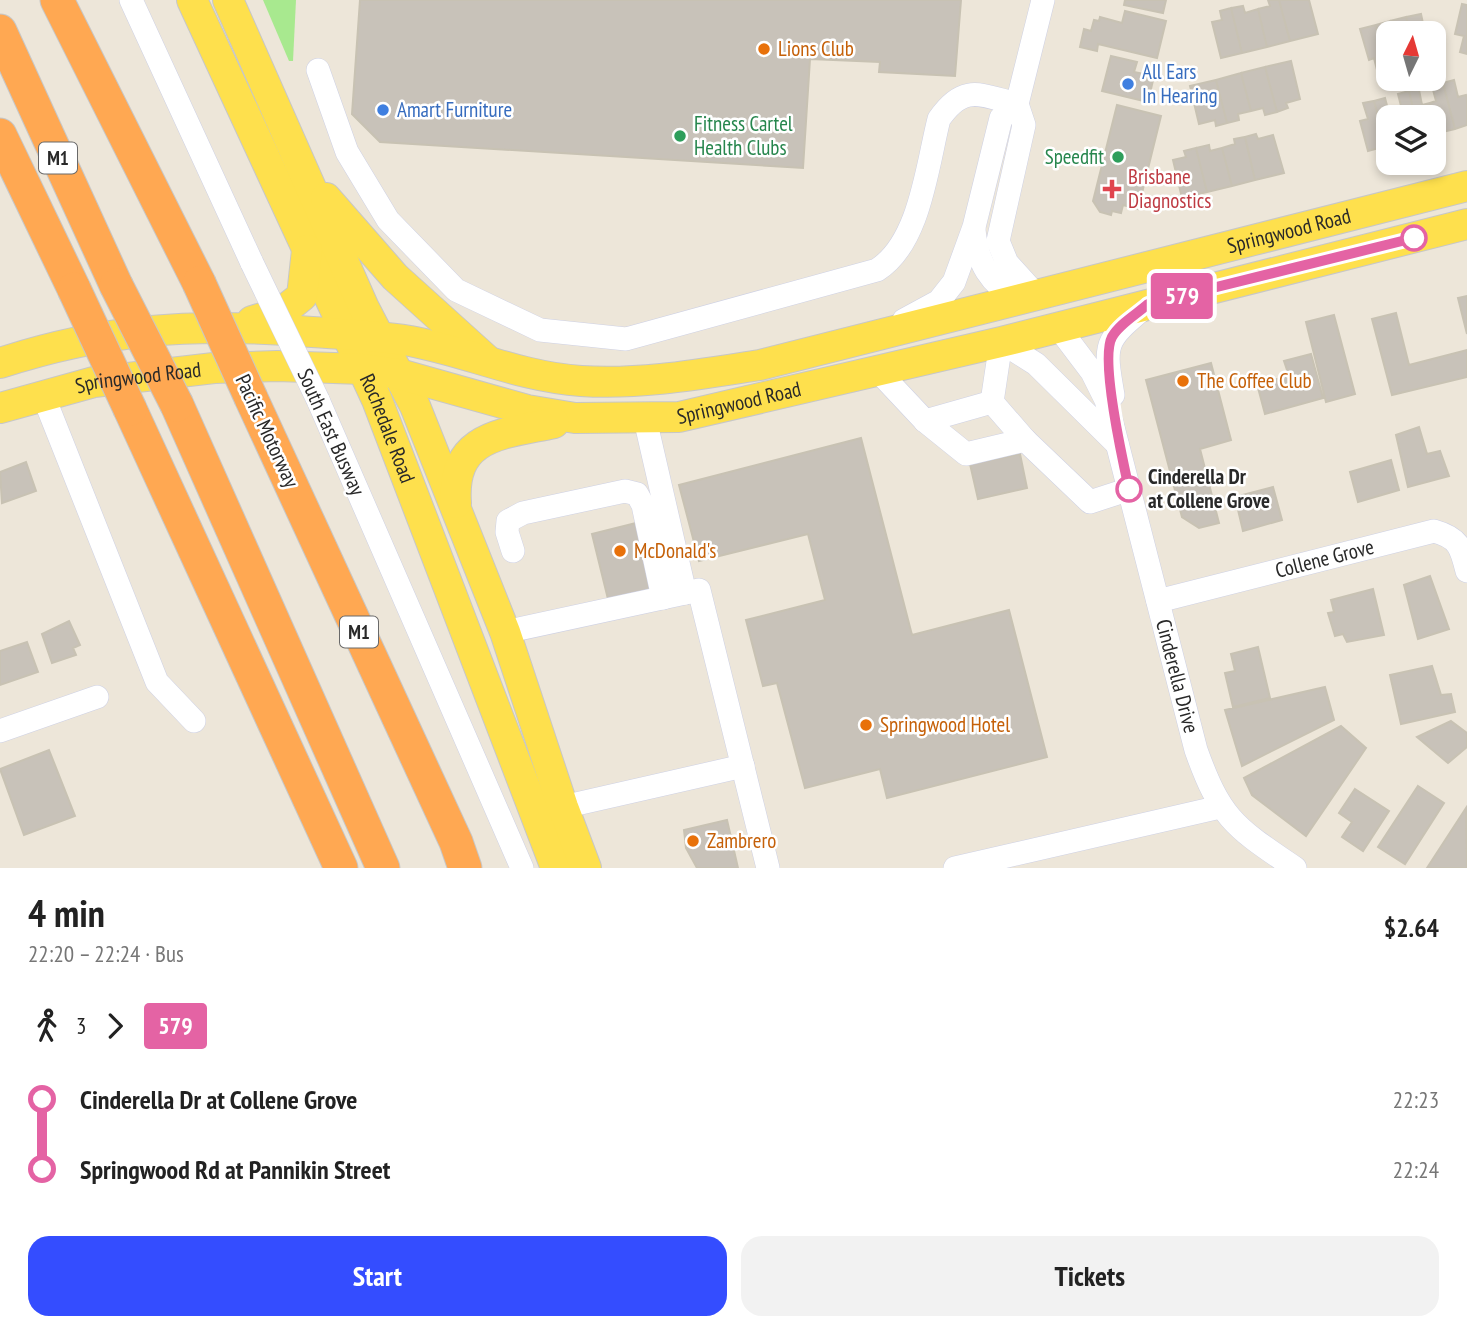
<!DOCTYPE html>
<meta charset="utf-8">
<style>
body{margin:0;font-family:"PT Sans Narrow",sans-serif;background:#f2f2f2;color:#222;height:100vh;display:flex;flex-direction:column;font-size:26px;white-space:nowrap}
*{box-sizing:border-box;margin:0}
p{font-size:23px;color:#767676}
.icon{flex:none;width:38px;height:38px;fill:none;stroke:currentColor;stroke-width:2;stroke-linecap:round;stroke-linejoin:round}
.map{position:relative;height:868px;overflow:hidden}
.sheet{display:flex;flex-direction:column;background:#fff;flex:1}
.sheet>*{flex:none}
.badge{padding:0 14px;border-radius:5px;font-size:24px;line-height:46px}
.needle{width:46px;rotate:5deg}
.controls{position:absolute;left:1376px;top:21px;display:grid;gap:14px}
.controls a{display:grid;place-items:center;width:70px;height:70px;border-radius:14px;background:#fff;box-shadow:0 4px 10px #0003;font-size:35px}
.map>.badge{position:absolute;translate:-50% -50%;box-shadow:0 0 0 4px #fff}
.legs{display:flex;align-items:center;gap:10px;height:77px;padding:0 28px;font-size:23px}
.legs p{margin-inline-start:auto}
.summary{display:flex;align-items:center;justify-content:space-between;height:119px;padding:0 28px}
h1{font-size:38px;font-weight:700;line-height:52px}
.primary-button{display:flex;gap:14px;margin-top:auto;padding:14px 28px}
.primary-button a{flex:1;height:80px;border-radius:21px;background:#344dff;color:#fff;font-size:28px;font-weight:700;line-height:80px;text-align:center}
.primary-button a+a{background:#f2f2f2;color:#222}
ul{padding:0 28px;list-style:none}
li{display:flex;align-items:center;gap:24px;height:70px;font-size:26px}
li i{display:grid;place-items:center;width:10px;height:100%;margin:0 9px;background:currentColor}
li i::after{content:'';width:18px;height:18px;margin:-9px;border:5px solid;border-radius:50%;background:#fff}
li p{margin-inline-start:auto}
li:first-child i{background:linear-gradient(#0000 50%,currentColor 0)}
li:last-child i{background:linear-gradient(currentColor 50%,#0000 0)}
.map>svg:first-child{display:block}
.green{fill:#a8e98f}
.building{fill:#c8c2b9;stroke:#c8c2b3;stroke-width:2}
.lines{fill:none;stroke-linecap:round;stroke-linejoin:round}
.minor-casing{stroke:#ced1e4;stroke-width:24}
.major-casing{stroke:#c7c7c7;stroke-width:32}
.highway-casing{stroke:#c7c7c7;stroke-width:35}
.minor{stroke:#fff;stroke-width:23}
.major{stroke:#fee04d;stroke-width:30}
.highway{stroke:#ffa852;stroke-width:33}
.minor-bridge-casing{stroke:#ced1e4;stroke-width:24;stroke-linecap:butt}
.highway-bridge-casing{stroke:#c7c7c7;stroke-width:35;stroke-linecap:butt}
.minor-bridge{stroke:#fff;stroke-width:23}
.highway-bridge{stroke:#ffa852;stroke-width:33}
.line-1-casing{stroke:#fff;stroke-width:16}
.line-1{stroke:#e463a4;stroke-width:10}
.food-dot{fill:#e8710a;stroke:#fff;stroke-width:2.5}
.shop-dot{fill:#3f7fe0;stroke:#fff;stroke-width:2.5}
.leisure-dot{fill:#2e9e5b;stroke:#fff;stroke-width:2.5}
.health-dot{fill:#e0444e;stroke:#fff;stroke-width:2.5}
.stop-1-dot{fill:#fff;stroke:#e463a4;stroke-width:3.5}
.labels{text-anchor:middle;stroke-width:5;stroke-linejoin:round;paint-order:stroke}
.shield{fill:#fff;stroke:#696969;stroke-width:2}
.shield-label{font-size:19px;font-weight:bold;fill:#292929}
.food-label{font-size:21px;fill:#c56008;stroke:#fff;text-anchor:start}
.shop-label{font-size:21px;fill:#366cbe;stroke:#fff;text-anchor:start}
.leisure-label{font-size:21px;fill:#27864d;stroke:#fff;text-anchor:start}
.health-label{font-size:21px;fill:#be3a42;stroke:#fff;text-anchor:start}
.street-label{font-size:21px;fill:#292929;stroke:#fff}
.stop-label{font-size:21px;font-weight:bold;fill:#292929;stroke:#fff;text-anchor:start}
</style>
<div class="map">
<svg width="1467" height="868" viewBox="0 0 1467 868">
<rect width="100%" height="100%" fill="#ede6d9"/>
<!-- green -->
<path class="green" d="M263,0H296L293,61H289Z"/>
<!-- building -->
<path class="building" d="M360,0H961L955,76L879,72L880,62L810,59L803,168L380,142L352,114Z
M1125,0H1166L1163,13L1124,5Z
M1268,0H1279L1290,41L1267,47L1258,9L1270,6Z
M1279,0H1309L1318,34L1290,41Z
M1462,4L1467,5V54L1460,52L1464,36L1455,34Z
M1243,6L1245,13L1258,9L1267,47L1242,53L1231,8Z
M1231,8L1242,53L1221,58L1212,22L1222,20L1220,11Z
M1125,11L1166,21L1157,58L1098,44L1097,51L1080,47L1084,29L1091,31L1094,20L1099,21L1100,17L1122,23Z
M1421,14L1425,33H1410L1406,17Z
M1406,17L1410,33H1393L1390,21Z
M1390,21L1393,33H1388V71L1376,25Z
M1376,25L1388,71L1378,74L1374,58L1369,60L1360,29Z
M1111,56L1137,62L1134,72L1154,76L1148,102L1102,91Z
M1291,61L1300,99L1286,103L1288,108L1277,112L1265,67Z
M1265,67L1277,112L1265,115L1263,108L1251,111L1241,73Z
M1241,73L1251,111L1238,114L1239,120L1227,123L1216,80Z
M1216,80L1227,123L1216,126L1215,120L1199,124L1190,86Z
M1454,80L1458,97L1466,95L1467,99V125L1455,129L1443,83Z
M1443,83L1455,129L1438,133L1430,103L1436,101L1432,86Z
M1419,90L1422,105L1430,103L1438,133L1433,134V117H1415L1409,91Z
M1409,91L1415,117H1397L1395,112L1402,110L1398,94Z
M1385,98L1389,113L1395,112L1397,117H1388L1386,146L1374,101Z
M1374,101L1386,146L1368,151L1360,121L1368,119L1363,103Z
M1117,105L1161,116L1138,209L1123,205L1121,213L1112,211L1111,215L1100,212L1093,201Z
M1256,134L1258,139L1273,135L1284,173L1255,180L1245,137Z
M1245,137L1255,180L1232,186L1222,148L1235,144L1234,139Z
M1209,145L1210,151L1222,148L1232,186L1207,192L1196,148Z
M1196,148L1207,192L1182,198L1173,160L1186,157L1184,151Z
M1467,296V334L1458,298Z
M1396,313L1409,365L1467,350V377L1392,395L1372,319Z
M1334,315L1355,394L1326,402L1306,322Z
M1311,354L1323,398L1265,414L1257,384L1289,376L1284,361Z
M1211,363L1231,440L1200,449L1219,523L1199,528L1182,517L1146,380Z
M1419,427L1427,454L1440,451L1449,476L1408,487L1396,435Z
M861,438L912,635L1009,610L1047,757L887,798L880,769L805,788L777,683L763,686L746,620L825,600L808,534L699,561L679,485Z
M1020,454L1027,488L978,499L970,464Z
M1391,460L1399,490L1358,502L1350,472Z
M26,462L36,491L2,503L0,472Z
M1273,487L1282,520L1243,531L1235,497Z
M640,522L657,588L608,599L592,534Z
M1430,576L1449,629L1418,639L1404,585Z
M1373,589L1384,635L1347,642L1343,634L1335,636L1328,613L1334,612L1331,600Z
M69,621L80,645L73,648L76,655L52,663L42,634Z
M27,642L38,672L0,685V651Z
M1258,647L1270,698L1233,707L1225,673L1235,671L1231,654Z
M1432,666L1441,695L1451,694L1455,712L1401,724L1390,675Z
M1325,687L1334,720L1242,766L1225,710Z
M1451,721L1467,733V747L1448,763L1417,737Z
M1341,726L1366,748L1306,836L1252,795L1244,778Z
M49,750L75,816L24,835L0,769Z
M1418,786L1444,803L1405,864L1378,847Z
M1355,789L1389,811L1363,851L1342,837L1352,822L1339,813Z
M1466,808L1467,868H1427Z
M727,820L738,868H697L686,848L684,830Z"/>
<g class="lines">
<!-- minor casing -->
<g class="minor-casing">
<g id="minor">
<path d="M131,0L252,263"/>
<path d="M318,70L347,152L388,220L456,290L540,330L626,339L877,270C920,243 927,166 939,119C964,83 980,95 1017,104"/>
<path d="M974,230C977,262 990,284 1019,300"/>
<path d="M1037,296L1007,263L998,241L1024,125L1017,104L1043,0"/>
<path d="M904,320L939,301L954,282L974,227L1001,118L1017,104"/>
<path id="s1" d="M1058,327L1092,372L1106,400L1196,750C1221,820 1235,827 1295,868"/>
<path d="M879,372L925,421L966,454L1025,440"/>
<path d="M43,395L157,682L194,721"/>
<path d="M1113,395C1104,344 1104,341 1144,308"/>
<path d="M318,400L522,868"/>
<path d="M992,402L1001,342L1036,364L1117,444"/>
<path d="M992,402L1025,440L1090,502L1130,489"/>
<path d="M645,419L685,593"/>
<path d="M925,421L992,402"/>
<path d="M513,551L507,532L508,521L523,513L625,491L637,494L643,505L663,598"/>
<path id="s2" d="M1158,601L1434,531C1459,538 1461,547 1467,571"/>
<path d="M505,632L699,590L768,868"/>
<path d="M0,731L97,697"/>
<path d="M563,807L743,766"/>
<path d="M955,868L1220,807"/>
</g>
</g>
<!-- major casing -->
<g class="major-casing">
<g id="major">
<path id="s3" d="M192,0L377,400L556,868"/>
<path d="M228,0L364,308L415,406L505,632L563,807L586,868"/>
<path d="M326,198L395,277L488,361"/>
<path d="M252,321L282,312L302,296L307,250"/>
<path id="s4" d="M0,363C105,329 190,323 299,331C336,334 373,335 410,341C468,352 521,377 581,381C641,385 701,374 760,365L1467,186"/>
<path id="s5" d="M0,408L94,382L214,368L277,366L362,369L399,374L527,410L575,418L679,417L1001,342L1467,224"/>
<path d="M456,503C451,434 504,434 554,423"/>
</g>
</g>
<!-- highway casing -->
<g class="highway-casing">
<path id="highway" d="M57,0L199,283
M0,31L116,285
M0,135L74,289
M251,398L456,842L465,868
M177,405L383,868
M130,409L341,868"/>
</g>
<!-- minor -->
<use href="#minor" class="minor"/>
<!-- major -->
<use href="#major" class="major"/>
<!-- highway -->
<use href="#highway" class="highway"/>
<!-- minor-bridge casing -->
<g class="minor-bridge-casing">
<path id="minor-bridge" d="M252,263L318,400"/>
</g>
<!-- highway-bridge casing -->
<g class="highway-bridge-casing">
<path id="highway-bridge" d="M199,283L251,398
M116,285L177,405
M74,289L130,409"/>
</g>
<!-- minor-bridge -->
<use href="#minor-bridge" class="minor-bridge"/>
<!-- highway-bridge -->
<use href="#highway-bridge" class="highway-bridge"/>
</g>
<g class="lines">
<!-- line-1 casing -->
<g class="line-1-casing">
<path id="line-1" d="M1129,489C1123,462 1100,359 1112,337C1119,324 1137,314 1148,304L1414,238"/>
</g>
<!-- line-1 -->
<use href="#line-1" class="line-1"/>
</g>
<!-- markers -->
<g class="food-dot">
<circle cx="764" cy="49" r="7"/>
<circle cx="1183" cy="381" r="7"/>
<circle cx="620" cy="551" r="7"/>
<circle cx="866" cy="725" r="7"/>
<circle cx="693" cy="841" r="7"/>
</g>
<g class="shop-dot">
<circle cx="1128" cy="84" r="7"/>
<circle cx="383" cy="110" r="7"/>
</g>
<g class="leisure-dot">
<circle cx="680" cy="136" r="7"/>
<circle cx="1118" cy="157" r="7"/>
</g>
<path class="health-dot" d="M1108.5 178.5h7v7h7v7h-7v7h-7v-7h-7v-7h7z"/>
<g class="stop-1-dot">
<circle cx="1414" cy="238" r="12"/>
<circle cx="1129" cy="489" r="12"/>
</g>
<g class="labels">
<!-- shield labels -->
<g class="shield">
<rect x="39" y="142.5" width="38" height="31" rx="5"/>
<rect x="340" y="616.5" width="38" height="31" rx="5"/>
</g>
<g class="shield-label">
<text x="58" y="165">M1</text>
<text x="359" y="639">M1</text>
</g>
<!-- food labels -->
<g class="food-label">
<text x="778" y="56">Lions Club</text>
<text x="1197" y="388">The Coffee Club</text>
<text x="634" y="558">McDonald's</text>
<text x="880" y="732">Springwood Hotel</text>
<text x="707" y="848">Zambrero</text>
</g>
<!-- shop labels -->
<g class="shop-label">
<text x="1142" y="79">All Ears<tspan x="1142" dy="24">In Hearing</tspan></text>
<text x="397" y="117">Amart Furniture</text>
</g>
<!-- leisure labels -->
<g class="leisure-label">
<text x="694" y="131">Fitness Cartel<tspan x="694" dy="24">Health Clubs</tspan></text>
<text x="1104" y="164" text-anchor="end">Speedfit</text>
</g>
<!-- health labels -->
<g class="health-label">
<text x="1128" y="184">Brisbane<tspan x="1128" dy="24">Diagnostics</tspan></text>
</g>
<!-- street labels -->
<g class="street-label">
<text dy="7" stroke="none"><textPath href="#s4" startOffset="1316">Springwood Road</textPath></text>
<text dy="7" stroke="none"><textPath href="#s5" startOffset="142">Springwood Road</textPath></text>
<text dy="7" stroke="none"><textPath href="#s5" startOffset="751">Springwood Road</textPath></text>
<text dy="7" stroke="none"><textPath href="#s3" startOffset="471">Rochedale Road</textPath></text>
<text transform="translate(267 431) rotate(65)" y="7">Pacific Motorway</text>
<text transform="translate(331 432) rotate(66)" y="7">South East Busway</text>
<text dy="7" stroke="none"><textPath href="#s2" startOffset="172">Collene Grove</textPath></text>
<text dy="7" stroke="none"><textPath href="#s1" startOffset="373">Cinderella Drive</textPath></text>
</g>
<!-- stop labels -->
<g class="stop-label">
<text x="1148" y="484">Cinderella Dr<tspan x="1148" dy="24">at Collene Grove</tspan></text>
</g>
</g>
</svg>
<div class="controls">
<a><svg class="needle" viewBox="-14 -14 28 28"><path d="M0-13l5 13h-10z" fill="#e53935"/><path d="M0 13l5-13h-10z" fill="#767676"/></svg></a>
<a><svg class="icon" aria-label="layers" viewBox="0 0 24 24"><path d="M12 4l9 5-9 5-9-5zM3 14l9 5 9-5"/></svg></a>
</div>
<b class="badge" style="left:1182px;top:296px;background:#e463a4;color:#fff">579</b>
</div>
<section class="sheet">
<div class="summary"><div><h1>4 min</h1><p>22:20 – 22:24 · Bus</p></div><b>$2.64</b></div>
<div class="legs"><svg class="icon" aria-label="walk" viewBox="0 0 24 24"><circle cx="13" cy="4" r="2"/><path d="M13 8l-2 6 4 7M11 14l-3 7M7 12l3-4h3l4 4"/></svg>3<svg class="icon" aria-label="forward" viewBox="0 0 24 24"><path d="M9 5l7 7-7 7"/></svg><b class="badge" style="background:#e463a4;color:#fff">579</b></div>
<ul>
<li><i style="color:#e463a4"></i><b>Cinderella Dr at Collene Grove</b><p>22:23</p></li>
<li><i style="color:#e463a4"></i><b>Springwood Rd at Pannikin Street</b><p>22:24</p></li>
</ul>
<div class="primary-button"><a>Start</a><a>Tickets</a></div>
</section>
